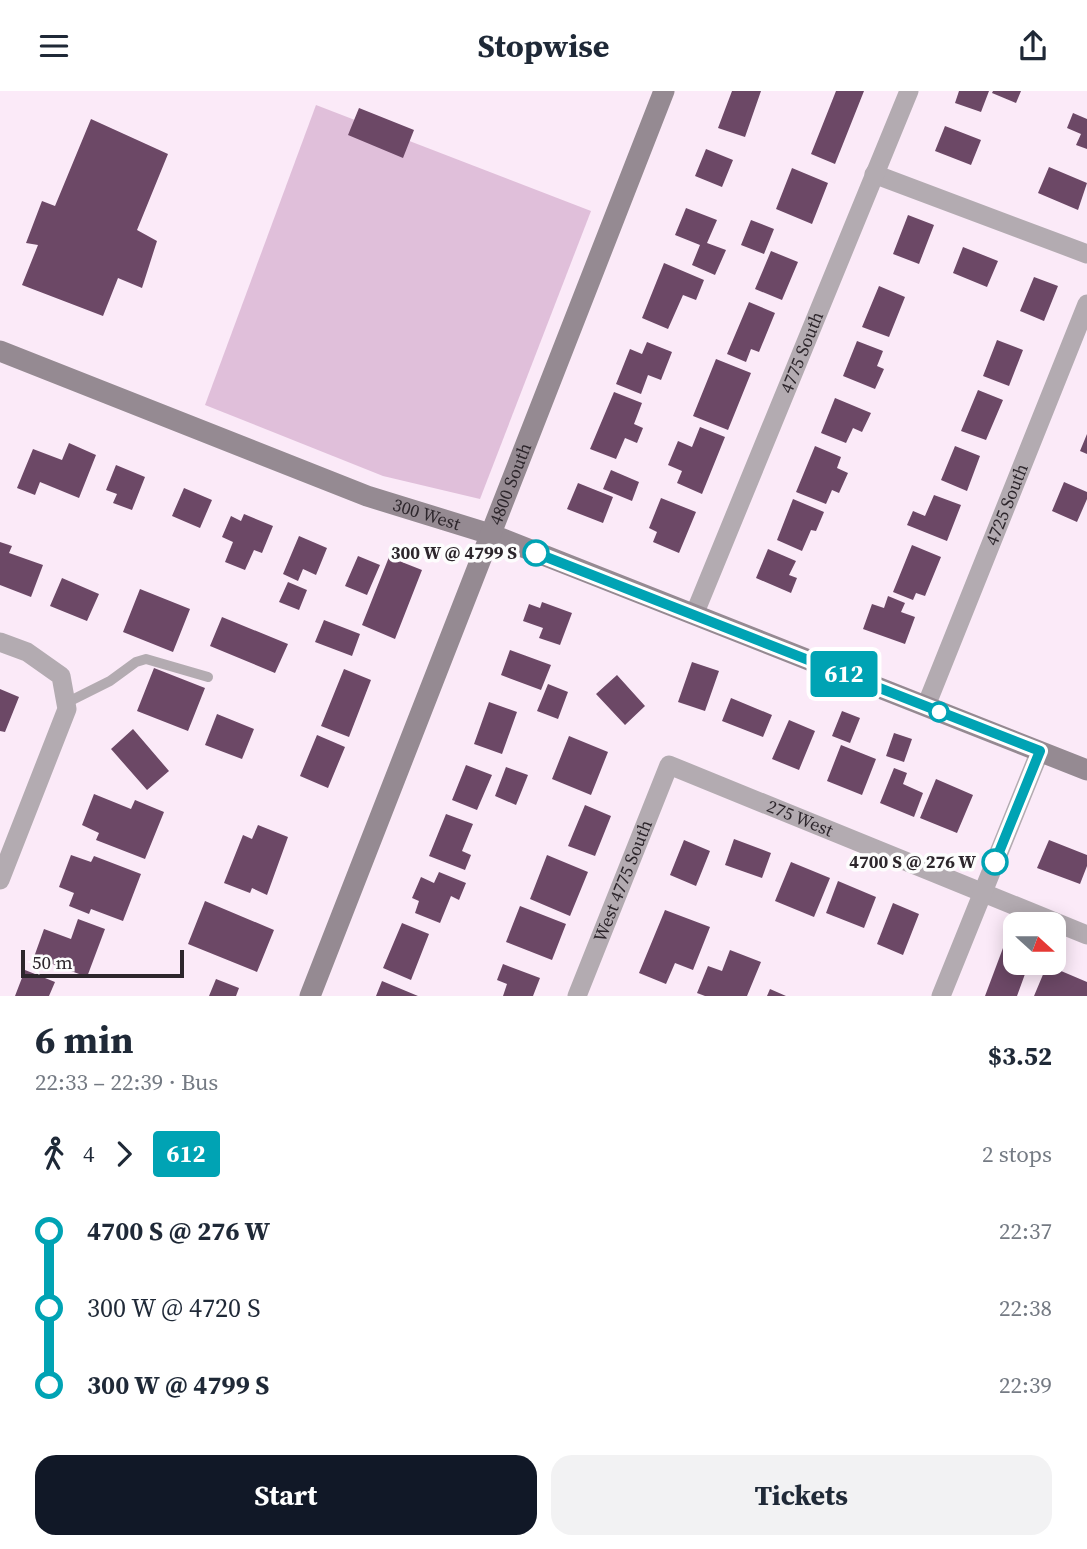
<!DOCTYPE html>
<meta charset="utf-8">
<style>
body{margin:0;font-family:"Source Serif 4",serif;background:#f2f2f3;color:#1f2937;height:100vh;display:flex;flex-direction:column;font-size:26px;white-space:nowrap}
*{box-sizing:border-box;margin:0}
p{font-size:23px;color:#747a83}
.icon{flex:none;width:38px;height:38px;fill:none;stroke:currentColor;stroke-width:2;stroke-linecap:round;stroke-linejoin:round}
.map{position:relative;height:905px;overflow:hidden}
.panel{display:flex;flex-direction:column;background:#fff;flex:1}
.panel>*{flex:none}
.badge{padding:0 14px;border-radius:5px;font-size:24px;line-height:46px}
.needle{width:46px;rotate:111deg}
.fabs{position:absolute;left:1003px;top:821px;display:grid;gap:14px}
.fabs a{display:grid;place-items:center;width:63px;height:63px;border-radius:14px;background:#fff;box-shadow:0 4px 18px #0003;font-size:35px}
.scale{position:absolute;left:21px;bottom:18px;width:163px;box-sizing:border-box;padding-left:7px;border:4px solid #2d262c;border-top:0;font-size:19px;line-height:24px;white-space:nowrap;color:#2d262c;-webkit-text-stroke:5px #fdfdfd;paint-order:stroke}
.map>.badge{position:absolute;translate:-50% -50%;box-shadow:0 0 0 4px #fff}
.legs{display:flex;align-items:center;gap:10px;height:77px;padding:0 35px;font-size:23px}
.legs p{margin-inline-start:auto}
.head{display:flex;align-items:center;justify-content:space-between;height:119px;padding:0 35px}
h1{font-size:38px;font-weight:700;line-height:52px}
.primary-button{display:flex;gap:14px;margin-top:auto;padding:14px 35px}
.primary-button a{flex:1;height:80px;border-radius:21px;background:#111827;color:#fff;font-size:28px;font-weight:700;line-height:80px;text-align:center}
.primary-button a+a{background:#f2f2f3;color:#1f2937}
ul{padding:0 35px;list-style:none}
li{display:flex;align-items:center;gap:24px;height:77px;font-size:26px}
li i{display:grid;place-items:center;width:10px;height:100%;margin:0 9px;background:currentColor}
li i::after{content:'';width:18px;height:18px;margin:-9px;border:5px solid;border-radius:50%;background:#fff}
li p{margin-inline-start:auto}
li:first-child i{background:linear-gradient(#0000 50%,currentColor 0)}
li:last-child i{background:linear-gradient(currentColor 50%,#0000 0)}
header{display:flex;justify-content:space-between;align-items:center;height:91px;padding:0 35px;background:#fff;font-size:32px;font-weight:700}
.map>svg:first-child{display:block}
.green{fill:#e0bfda}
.building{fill:#6c4866}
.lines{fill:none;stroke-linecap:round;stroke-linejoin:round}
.lane{stroke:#b3abb1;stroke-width:10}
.street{stroke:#b3abb1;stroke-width:19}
.secondary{stroke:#958a92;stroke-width:21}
.line-1-casing{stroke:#fff;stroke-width:16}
.line-1{stroke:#00a3b4;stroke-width:10}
.stop-1-dot{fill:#fff;stroke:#00a3b4;stroke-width:3.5}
.labels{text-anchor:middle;stroke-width:7;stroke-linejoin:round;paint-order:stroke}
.street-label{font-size:18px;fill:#2d262c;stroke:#fdfdfd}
.stop-label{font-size:18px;font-weight:bold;fill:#2d262c;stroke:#fdfdfd;text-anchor:end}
</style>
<header><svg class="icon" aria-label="menu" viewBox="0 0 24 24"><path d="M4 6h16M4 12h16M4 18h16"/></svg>Stopwise<svg class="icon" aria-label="share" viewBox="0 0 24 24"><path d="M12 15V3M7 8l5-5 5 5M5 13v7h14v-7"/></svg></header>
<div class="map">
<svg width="1087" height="905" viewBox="0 0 1087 905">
<rect width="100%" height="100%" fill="#fbeaf8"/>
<!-- green -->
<path class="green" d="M316,14L591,120L480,408L383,385L205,314Z"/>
<!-- building -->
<path class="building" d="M732,0H761L745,46L718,37Z
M836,0H864L835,73L811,63Z
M959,0H989L981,21L955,12Z
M993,0H1021L1016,12L992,2Z
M359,17L414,39L403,67L348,44Z
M1073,22L1087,28V58L1076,54L1081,43L1067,37Z
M91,28L168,63L137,139L157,150L142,197L118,187L103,225L22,194L38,154L26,152L42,110L55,115Z
M945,35L981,49L971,74L935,60Z
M706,58L733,69L722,96L695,85Z
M1049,76L1087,92L1078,119L1038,102Z
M792,77L828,92L812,133L776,118Z
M686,117L717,129L707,152L726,159L715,184L692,174L700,154L675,144Z
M908,124L934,134L919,173L893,163Z
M751,129L774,138L764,163L741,154Z
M963,156L998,170L987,196L953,182Z
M771,160L798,171L782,209L755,198Z
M664,172L704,189L696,209L683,204L668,238L642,227Z
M1034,186L1058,195L1044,230L1020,220Z
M879,195L905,206L889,246L862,236Z
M749,211L775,222L759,261L751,258L746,271L727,263Z
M997,249L1023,259L1009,295L983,285Z
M857,250L883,260L877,275L884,278L875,298L843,285Z
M647,251L672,261L661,289L648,284L641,303L616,293L630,258L642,263Z
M716,268L751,282L728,339L693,325Z
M978,299L1003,309L986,349L961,340Z
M614,301L642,312L634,333L643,337L637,352L625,347L616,368L590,358Z
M835,307L871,322L862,341L853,337L846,352L821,342Z
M700,336L725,346L702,403L677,392L682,380L668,374L678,350L692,356Z
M1087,343V363L1080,360Z
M69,352L96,364L79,407L40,391L35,404L17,397L33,358L62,369Z
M815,355L841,366L837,377L848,382L839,402L832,399L826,413L796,401Z
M955,355L980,365L967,400L941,389Z
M116,374L145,386L132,419L113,412L117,403L106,399Z
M611,379L639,391L632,410L603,398Z
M1064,391L1087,401V408L1077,431L1052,420Z
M578,392L613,406L603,432L567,418Z
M184,397L212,409L200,437L172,425Z
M934,404L961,414L947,450L907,434L913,420L925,425Z
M661,407L696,421L679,462L653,451L657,441L649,437Z
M793,408L824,421L816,440L811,439L802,460L777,449Z
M244,423L273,435L262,462L254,459L245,479L225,471L233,451L222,446L231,425L241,430Z
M299,445L327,457L316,484L303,478L298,490L283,483Z
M0,451L12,455L9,462L43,474L31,506L0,494Z
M912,454L941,466L925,505L916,502L913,509L893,501Z
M768,458L796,470L789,484L797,487L791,502L756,487Z
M358,465L380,474L367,504L345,495Z
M389,466L422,479L395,548L362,534Z
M62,487L99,503L87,530L50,515Z
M288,491L307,499L299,519L279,511Z
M140,498L190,518L173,561L123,541Z
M888,505L905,512L901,521L915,526L905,553L863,538L872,513L884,517Z
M542,511L572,522L560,554L539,547L543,537L523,530L529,513L540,517Z
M222,526L288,553L275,582L210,555Z
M324,529L360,543L352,565L315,551Z
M510,559L551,574L541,599L501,584Z
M692,571L719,580L705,620L678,611Z
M154,577L205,597L188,640L137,620Z
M344,578L371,589L349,646L321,635Z
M617,584L645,615L625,634L596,603Z
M548,593L568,601L558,628L537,620Z
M0,598L19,606L5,641L0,640Z
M731,607L772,624L763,646L722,630Z
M489,611L517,621L502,663L474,653Z
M842,620L860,627L850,652L832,645Z
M217,623L254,638L242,668L205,654Z
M789,629L815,640L799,679L772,668Z
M133,638L169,680L147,699L111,658Z
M894,642L912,648L904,671L886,665Z
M317,644L345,656L328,697L300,685Z
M569,645L608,661L591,704L552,688Z
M841,654L876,668L862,704L827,690Z
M466,674L492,684L477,719L452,709Z
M506,676L528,684L516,714L495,705Z
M894,677L907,682L903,693L923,702L914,726L880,712Z
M936,688L973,704L957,742L920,727Z
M94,703L131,718L135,709L164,721L145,768L96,749L99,742L82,734Z
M585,714L611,725L595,765L568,755Z
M446,723L473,733L462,760L471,764L465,779L429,765Z
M258,734L288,746L267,804L252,797L250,802L224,792L243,744L252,748Z
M734,748L771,762L762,787L725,774Z
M684,749L710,760L696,795L670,784Z
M1049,749L1087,764V775L1080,793L1037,777Z
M71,764L91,771L94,765L141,783L123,830L91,818L89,823L69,815L74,802L59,796Z
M547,764L588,781L570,825L530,808Z
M791,771L830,787L814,826L775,810Z
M439,781L466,792L459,809L451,805L440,832L415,822L419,810L412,807L421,786L434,792Z
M838,790L876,806L864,837L826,822Z
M205,810L274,839L257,881L188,853Z
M893,812L919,823L903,864L877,853Z
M520,815L566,833L552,869L506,851Z
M665,819L710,836L693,879L675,872L666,893L639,882Z
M78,828L105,838L87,886L34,866L44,838L71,848Z
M402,832L429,843L411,889L383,877Z
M1003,857L1015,862V872H1029L1017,905H985Z
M730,859L761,871L747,905H705L697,902L708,875L722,880Z
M503,873L540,887L533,905H503L507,893L497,889Z
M1047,874L1087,891V905H1034Z
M25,879L55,891L49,905H15Z
M216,888L239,897L236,905H209Z
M382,890L418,905H376Z
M770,898L786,905H767Z"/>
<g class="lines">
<!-- lane -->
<path class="lane" d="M66,612L110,590L136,571L146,568L208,586"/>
<!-- street -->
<g class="street">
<path d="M874,83L1087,163"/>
<path id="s1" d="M694,524L909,0"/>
<path d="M0,551L27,561L61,585L67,618L0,789"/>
<path id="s2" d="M926,615L1087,213"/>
<path id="s3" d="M577,905L669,674L1087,844"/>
<path d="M941,905L1040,660"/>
</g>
<!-- secondary -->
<g class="secondary">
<path id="s4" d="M0,260L367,405L490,443L1087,679"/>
<path id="s5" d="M310,905L664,0"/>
</g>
</g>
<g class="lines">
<!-- line-1 casing -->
<g class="line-1-casing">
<path id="line-1" d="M536,462L1040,660L995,771"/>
</g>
<!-- line-1 -->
<use href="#line-1" class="line-1"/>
</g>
<!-- markers -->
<g class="stop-1-dot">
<circle cx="536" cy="462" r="12"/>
<circle cx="939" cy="621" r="9"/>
<circle cx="995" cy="771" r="12"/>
</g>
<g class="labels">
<!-- street labels -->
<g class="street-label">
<text dy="6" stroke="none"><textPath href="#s1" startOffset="284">4775 South</textPath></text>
<text dy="6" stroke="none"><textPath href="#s5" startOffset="550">4800 South</textPath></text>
<text dy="6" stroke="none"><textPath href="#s2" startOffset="217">4725 South</textPath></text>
<text dy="6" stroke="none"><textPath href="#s4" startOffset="457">300 West</textPath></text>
<text dy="6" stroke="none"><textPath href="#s3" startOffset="390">275 West</textPath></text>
<text dy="6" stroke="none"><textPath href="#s3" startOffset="124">West 4775 South</textPath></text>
</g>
<!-- stop labels -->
<g class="stop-label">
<text x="517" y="468">300 W @ 4799 S</text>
<text x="976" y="777">4700 S @ 276 W</text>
</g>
</g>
</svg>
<div class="fabs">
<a><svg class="needle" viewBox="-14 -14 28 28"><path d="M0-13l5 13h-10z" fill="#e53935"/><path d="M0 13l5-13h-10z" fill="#747a83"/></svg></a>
</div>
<div class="scale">50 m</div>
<b class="badge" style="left:844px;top:583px;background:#00a3b4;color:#fff">612</b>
</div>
<section class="panel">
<div class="head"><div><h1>6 min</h1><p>22:33 – 22:39 · Bus</p></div><b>$3.52</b></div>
<div class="legs"><svg class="icon" aria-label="walk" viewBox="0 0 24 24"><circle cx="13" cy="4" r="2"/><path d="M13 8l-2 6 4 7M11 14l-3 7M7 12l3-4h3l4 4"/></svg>4<svg class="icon" aria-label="forward" viewBox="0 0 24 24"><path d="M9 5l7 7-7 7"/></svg><b class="badge" style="background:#00a3b4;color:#fff">612</b><p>2 stops</p></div>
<ul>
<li><i style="color:#00a3b4"></i><b>4700 S @ 276 W</b><p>22:37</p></li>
<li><i style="color:#00a3b4"></i><span>300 W @ 4720 S</span><p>22:38</p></li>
<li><i style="color:#00a3b4"></i><b>300 W @ 4799 S</b><p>22:39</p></li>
</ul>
<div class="primary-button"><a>Start</a><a>Tickets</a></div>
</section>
